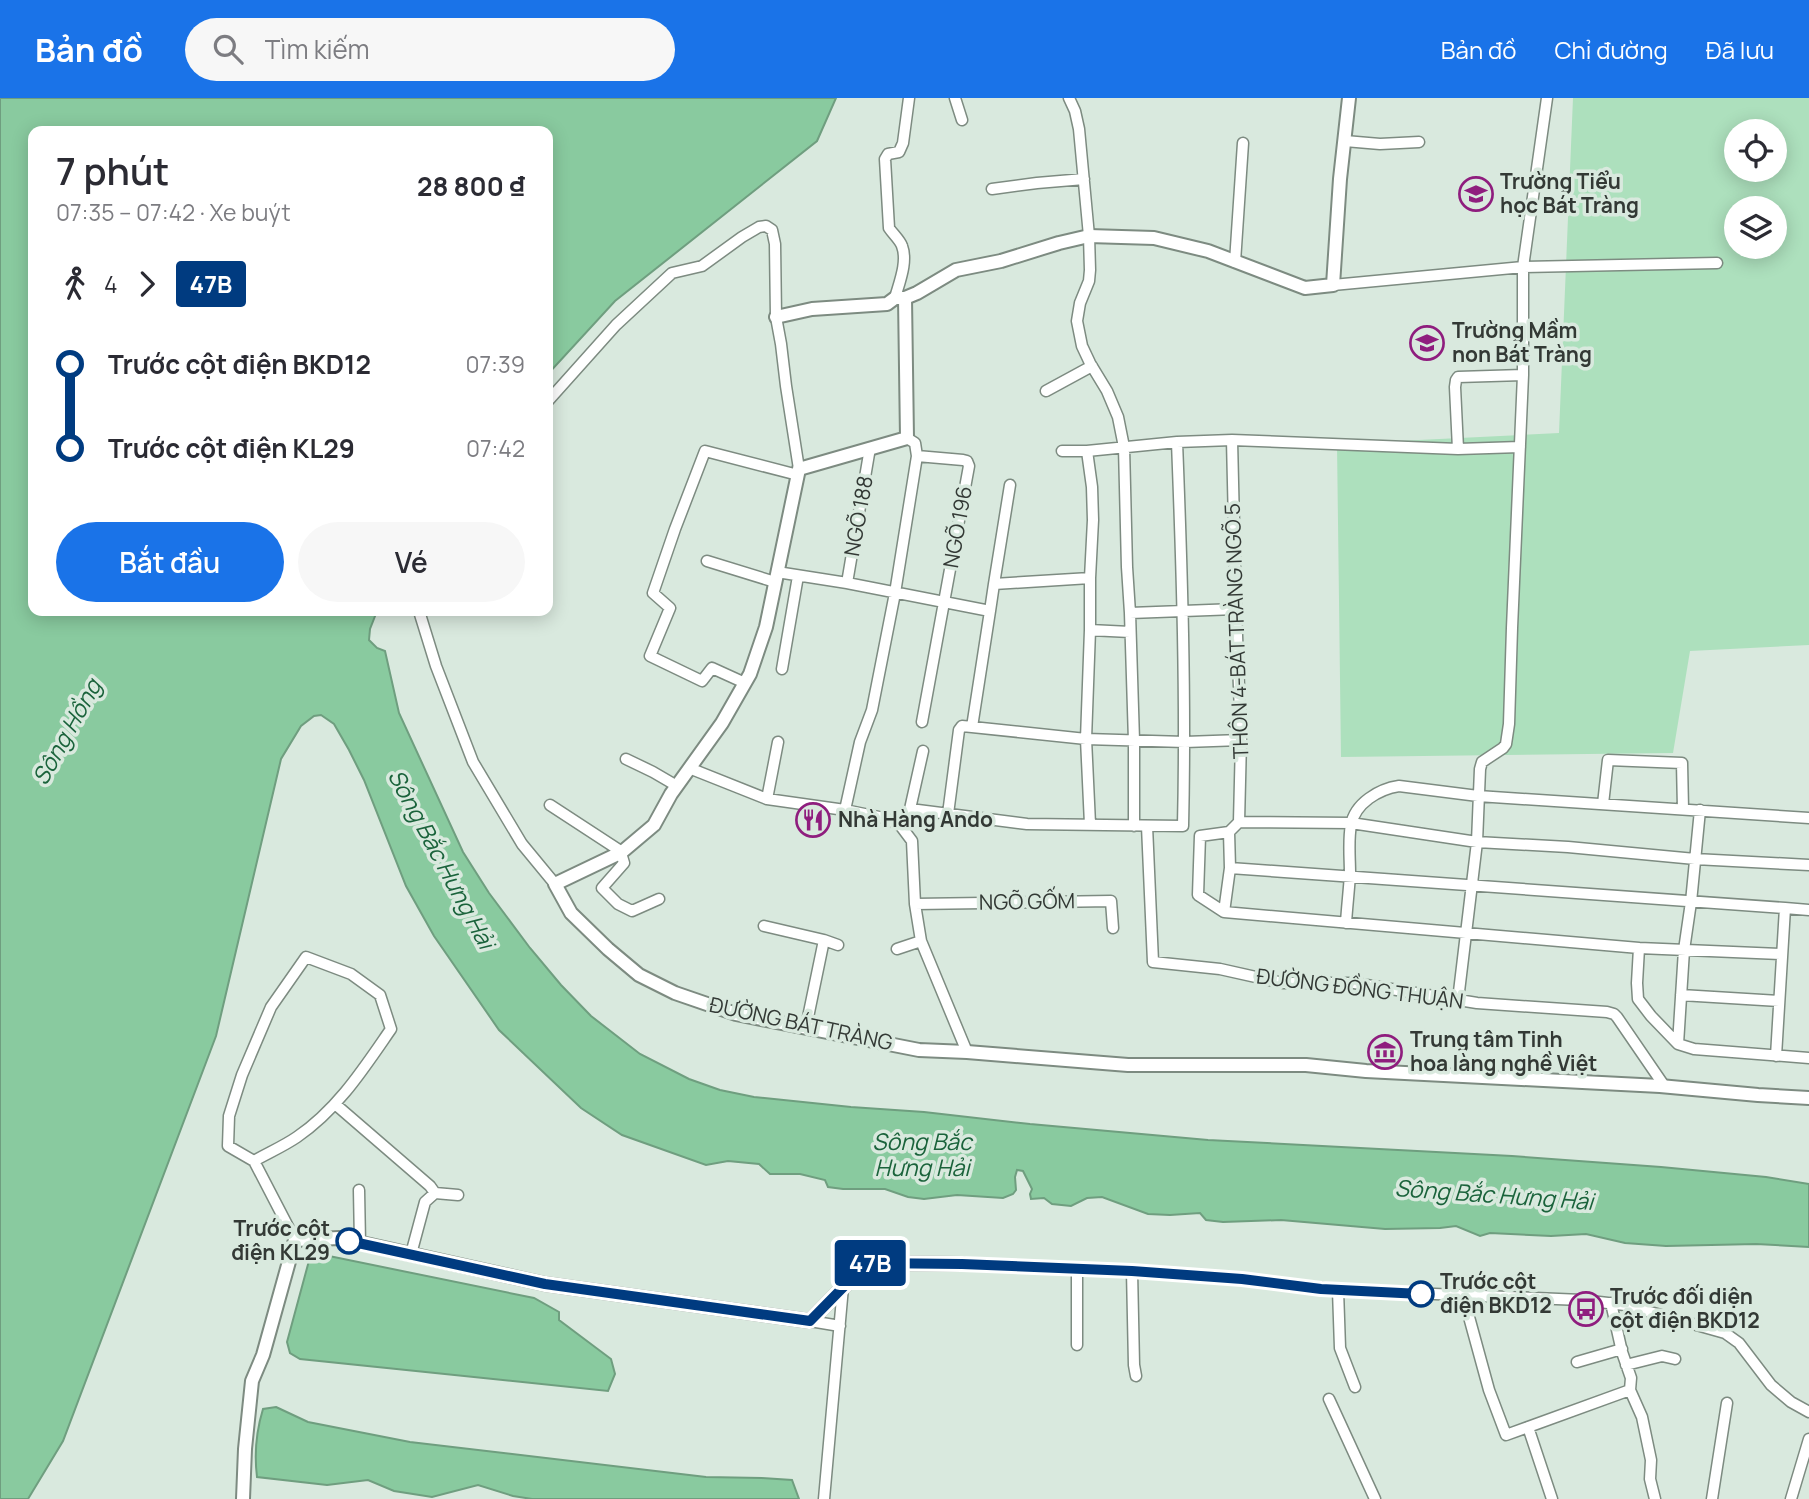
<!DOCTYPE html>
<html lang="vi">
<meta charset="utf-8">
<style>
body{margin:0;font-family:Manrope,sans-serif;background:#f7f7f7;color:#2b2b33;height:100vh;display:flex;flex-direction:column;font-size:26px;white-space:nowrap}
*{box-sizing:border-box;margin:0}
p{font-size:23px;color:#7c7c81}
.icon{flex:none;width:38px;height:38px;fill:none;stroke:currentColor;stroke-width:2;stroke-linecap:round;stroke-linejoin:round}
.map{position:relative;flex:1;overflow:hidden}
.details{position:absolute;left:28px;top:28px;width:525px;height:490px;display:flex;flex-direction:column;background:#fff;border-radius:14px;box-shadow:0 4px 18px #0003}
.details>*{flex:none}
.badge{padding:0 14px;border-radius:5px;font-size:24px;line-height:46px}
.controls{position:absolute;left:1724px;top:21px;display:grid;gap:14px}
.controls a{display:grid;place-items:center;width:63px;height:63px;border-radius:50%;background:#fff;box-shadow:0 4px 18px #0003;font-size:35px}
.map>.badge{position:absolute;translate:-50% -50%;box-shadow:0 0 0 4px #fff}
.legs{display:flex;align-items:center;gap:10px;height:77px;padding:0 28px;font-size:23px}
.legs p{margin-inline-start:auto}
.summary{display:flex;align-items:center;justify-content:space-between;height:119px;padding:0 28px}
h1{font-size:38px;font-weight:600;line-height:52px}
.button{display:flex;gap:14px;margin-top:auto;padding:14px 28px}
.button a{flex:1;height:80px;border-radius:42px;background:#1a73e8;color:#fff;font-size:28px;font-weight:600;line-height:80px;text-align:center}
.button a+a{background:#f7f7f7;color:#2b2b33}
ul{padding:0 28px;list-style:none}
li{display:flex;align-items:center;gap:24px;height:84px;font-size:26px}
li i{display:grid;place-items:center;width:10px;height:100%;margin:0 9px;background:currentColor}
li i::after{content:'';width:18px;height:18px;margin:-9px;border:5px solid;border-radius:50%;background:#fff}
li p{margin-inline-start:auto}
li:first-child i{background:linear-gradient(#0000 50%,currentColor 0)}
li:last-child i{background:linear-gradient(currentColor 50%,#0000 0)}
header{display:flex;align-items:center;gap:42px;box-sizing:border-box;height:98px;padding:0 35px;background:#1a73e8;color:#fff}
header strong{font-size:33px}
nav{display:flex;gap:38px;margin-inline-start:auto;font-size:24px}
.search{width:490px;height:63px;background:#f7f7f7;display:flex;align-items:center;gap:18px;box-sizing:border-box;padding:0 24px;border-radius:38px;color:#7c7c81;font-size:26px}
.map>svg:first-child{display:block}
.green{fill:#ade0bd;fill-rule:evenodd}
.water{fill:#89ca9f;stroke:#6f9e7f;stroke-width:2}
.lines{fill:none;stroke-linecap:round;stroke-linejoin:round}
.minor-casing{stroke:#7d8b81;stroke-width:13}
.tertiary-casing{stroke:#7d8b81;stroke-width:16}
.minor{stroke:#fff;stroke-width:10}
.tertiary{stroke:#fff;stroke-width:12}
.line-1-casing{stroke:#fff;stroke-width:16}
.line-1{stroke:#003b80;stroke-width:10}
.stop-1-dot{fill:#fff;stroke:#003b80;stroke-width:3.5}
.labels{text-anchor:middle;stroke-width:7;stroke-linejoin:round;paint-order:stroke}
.poi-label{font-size:21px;font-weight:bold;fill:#333935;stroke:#d9e9de;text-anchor:start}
.street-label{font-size:21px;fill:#333935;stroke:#d9e9de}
.stop-label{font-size:21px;font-weight:bold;fill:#333935;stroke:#d9e9de;text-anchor:end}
.water-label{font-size:23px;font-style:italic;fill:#1a633b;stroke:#d9e9de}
</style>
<header>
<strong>Bản đồ</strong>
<div class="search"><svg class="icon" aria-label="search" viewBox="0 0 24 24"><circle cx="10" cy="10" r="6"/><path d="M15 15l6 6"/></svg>Tìm kiếm</div>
<nav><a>Bản đồ</a><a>Chỉ đường</a><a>Đã lưu</a></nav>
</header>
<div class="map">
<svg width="1809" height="1401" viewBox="0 0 1809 1401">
<rect width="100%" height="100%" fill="#d9e9de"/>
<!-- green -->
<path class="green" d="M1573,0H1809V547L1690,553L1673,655L1341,659L1337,346L1559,335ZM1736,33H1774V72H1736ZM1736,110H1774V149H1736Z"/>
<!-- water -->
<path class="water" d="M0,0H836L817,43L615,203L548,276V33H33V513H377L370,531L369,542L377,550L385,553L399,615L463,754L489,795L530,850L561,887L591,918L640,956L689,981L720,992L754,999L851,1009L924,1014L1030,1026L1208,1042L1512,1058L1661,1069L1766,1079L1809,1086V1149L1756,1146L1666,1148L1625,1145L1586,1136L1551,1138L1490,1135L1480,1138L1456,1128L1440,1130L1385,1131L1281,1122L1223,1124L1206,1122L1200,1115L1170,1117L1148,1116L1102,1099L1087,1100L1071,1108L1052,1106L1044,1100L1031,1101L1030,1096L1032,1091L1023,1073L1017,1072L1015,1079L1016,1092L1013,1096L1003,1100L957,1097L924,1101L908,1099L885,1091H843L828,1089L825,1082L800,1076H770L759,1066L728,1063L706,1067L622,1037L581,1010L499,932L434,838L406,788L364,682L349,652L334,626L321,617L314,618L301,628L281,661L216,938L63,1343L28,1401H0Z
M317,1157L329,1158L534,1200L559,1214V1222L611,1261L615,1276L608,1293L300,1261L290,1255L287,1244L310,1159Z
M276,1309L308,1324L410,1344L706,1379L762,1380L792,1382L799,1401H532L513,1398L478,1387L432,1399L394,1393L368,1382L327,1387L257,1379C254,1355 256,1334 263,1311Z"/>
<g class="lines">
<!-- minor casing -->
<g class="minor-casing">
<path id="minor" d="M955,0L962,22
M1069,0L1075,13L1079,31L1089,138L1090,172L1089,183L1080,205L1077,223L1082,248L1090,265L1107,293L1118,319L1124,349L1127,469L1130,515L1134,643V728
M1345,43L1380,46L1419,44
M992,91L1037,85L1084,81
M1235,164L1243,45
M1333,187L1523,169L1717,165
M895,200C899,185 908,164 902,148C900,142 893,136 889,130L885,61L888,56L899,54L903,45L909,0
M1046,293L1092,268
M548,303L616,227L672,175L702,168L742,139L759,129L766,128L772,132L775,146L776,219L781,246L786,288L799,371
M1232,342L1236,511L1241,642L1239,724
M1458,351L1455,289L1456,282L1458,279L1523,277
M1062,353H1087L1177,344L1232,342L1458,351L1520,349
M1087,353L1092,389L1093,422L1090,480V532L1086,641L1090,726
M917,358L963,362L967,363L969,368L922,624
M707,463L775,484
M777,474L847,485L990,513L994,486L1090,480
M847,485L870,350
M994,486L1010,387
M419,513L436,568L473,664L522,746L555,786
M990,513L972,629L1086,641L1185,644L1241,642
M1130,515L1236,511
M1090,532L1130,534
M782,571L798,478
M745,585L712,570L702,583L650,558L670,510L653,495L675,431L705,353L798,377
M626,661L653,674L677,688
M689,670L767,701L845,712L884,720L900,727L912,743L915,806L921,843L967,954
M767,701L778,644
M1603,706L1608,662L1682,665L1683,711
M550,707L622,754
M910,711L923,653
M845,712L860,644L872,612L895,495L917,358L915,345L907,340
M948,716L959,632L962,628L972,629
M900,727L910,711L1027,726L1183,728C1186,600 1182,472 1177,344
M1147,728L1153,864L1220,871L1283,885H1354L1477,905L1607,914L1614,916L1617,919L1665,989
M621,755L624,765L602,790L618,806L632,813L659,801
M1809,767L1695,761L1568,749L1477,744L1351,725L1239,724L1229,734L1230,770L1224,814L1639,850L1637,885L1638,901L1651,918L1678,946L1694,951L1809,960
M1230,770L1785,810L1776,958
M915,806L1111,803L1113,830
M1785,810L1809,812
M1224,814L1198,797L1200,738L1229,734
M1346,825C1347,809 1349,792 1350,776C1350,760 1348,742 1351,727C1355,705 1379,691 1399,688L1478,698L1809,720
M764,828L824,842L806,929
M824,842L838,847
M1639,850L1782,856
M897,851L921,843
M1681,897L1779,903
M1458,902L1477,744L1480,671L1482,664L1503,650L1506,646L1509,626L1512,530L1523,277V169L1547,0
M1678,946L1684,852L1691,804L1700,712
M335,1006L430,1088L435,1095
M254,1063L228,1048L229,1018L242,977L271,909L306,859L351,876L380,897L391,931C364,970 338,1011 297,1039C284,1048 268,1055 254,1063L295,1142
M359,1092L360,1145
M411,1156L425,1104L435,1095L458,1097
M962,1166L1132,1173L1242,1181L1338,1192L1582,1202L1625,1207L1725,1235L1739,1245L1771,1287L1791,1304L1809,1314
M1077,1171V1247
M1132,1173L1134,1267L1136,1278
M1338,1192L1340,1250L1355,1289
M1463,1197L1489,1292L1506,1337L1630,1292L1631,1280L1622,1254L1611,1205
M810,1223L840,1228
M1577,1264L1622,1251
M1626,1267L1662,1258L1675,1261
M1630,1292L1642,1319L1651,1362L1650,1381L1655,1401
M1329,1301L1375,1401
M1528,1329L1552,1401
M824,1401L843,1189
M1712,1401L1727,1305
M1791,1401L1809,1341"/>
</g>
<!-- tertiary casing -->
<g class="tertiary-casing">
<path id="tertiary" d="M905,200L907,340L799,371L766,529L750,576L722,625L671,696L654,727L622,754L555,786L571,815L608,851L639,877L675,895L736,916L919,952L967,954L1128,967H1306L1366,973L1660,988L1758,997L1809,1000
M776,219L812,211L887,206L895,200H905L917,195L956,172L1001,163L1059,145L1089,138L1154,140L1208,153L1305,190L1333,187L1340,81L1349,0
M243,1401L245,1351L252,1283L263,1257L295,1142L339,1140L545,1186L810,1223L867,1165L962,1166"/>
</g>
<!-- minor -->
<use href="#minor" class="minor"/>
<!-- tertiary -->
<use href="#tertiary" class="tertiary"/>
</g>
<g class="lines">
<!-- line-1 casing -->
<g class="line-1-casing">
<path id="line-1" d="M349,1143L545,1186L810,1223L867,1165L962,1166L1132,1173L1242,1181L1321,1191L1421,1196"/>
</g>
<!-- line-1 -->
<use href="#line-1" class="line-1"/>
</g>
<!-- icons -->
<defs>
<g id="school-ring" transform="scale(1.75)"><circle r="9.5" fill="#d9e9de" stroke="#8f1d7e" stroke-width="1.5"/><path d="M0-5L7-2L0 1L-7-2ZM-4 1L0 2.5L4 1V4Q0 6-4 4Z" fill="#8f1d7e"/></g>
<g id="restaurant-ring" transform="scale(1.75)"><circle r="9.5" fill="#d9e9de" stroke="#8f1d7e" stroke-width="1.5"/><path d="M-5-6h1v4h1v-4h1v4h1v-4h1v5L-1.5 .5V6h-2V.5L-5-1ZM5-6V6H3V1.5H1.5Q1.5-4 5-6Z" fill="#8f1d7e"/></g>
<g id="museum-ring" transform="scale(1.75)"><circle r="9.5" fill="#d9e9de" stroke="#8f1d7e" stroke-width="1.5"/><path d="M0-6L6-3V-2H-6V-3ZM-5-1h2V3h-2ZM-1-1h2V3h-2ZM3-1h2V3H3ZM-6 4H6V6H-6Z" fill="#8f1d7e"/></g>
<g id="bus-ring" transform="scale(1.75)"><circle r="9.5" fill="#d9e9de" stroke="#8f1d7e" stroke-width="1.5"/><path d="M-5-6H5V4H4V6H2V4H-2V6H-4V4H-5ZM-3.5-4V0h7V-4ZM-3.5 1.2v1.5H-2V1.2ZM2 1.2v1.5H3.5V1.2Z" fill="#8f1d7e"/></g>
</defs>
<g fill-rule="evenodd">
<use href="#school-ring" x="1476" y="96"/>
<use href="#school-ring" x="1427" y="245"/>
<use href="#restaurant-ring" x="813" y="722"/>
<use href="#museum-ring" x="1385" y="954"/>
<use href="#bus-ring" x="1586" y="1211"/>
</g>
<!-- markers -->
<g class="stop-1-dot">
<circle cx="349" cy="1143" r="12"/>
<circle cx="1421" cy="1196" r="12"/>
</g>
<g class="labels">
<!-- poi labels -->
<g class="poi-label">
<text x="1500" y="91">Trường Tiểu<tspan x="1500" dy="24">học Bát Tràng</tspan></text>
<text x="1452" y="240">Trường Mầm<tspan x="1452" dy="24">non Bát Tràng</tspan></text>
<text x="838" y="729">Nhà Hàng Ando</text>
<text x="1410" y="949">Trung tâm Tinh<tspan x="1410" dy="24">hoa làng nghề Việt</tspan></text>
<text x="1610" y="1206">Trước đối diện<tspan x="1610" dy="24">cột điện BKD12</tspan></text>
</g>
<!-- street labels -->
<g class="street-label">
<text transform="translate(859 418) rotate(-80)" y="7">NGÕ 188</text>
<text transform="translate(958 429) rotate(-80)" y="7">NGÕ 196</text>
<text transform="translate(1237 533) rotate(-92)" y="7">THÔN 4-BÁT TRÀNG NGÕ 5</text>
<text transform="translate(1027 804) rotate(-1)" y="7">NGÕ GỐM</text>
<text transform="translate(1360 891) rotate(7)" y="7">ĐƯỜNG ĐỒNG THUẬN</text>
<text transform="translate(801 926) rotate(12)" y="7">ĐƯỜNG BÁT TRÀNG</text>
</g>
<!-- stop labels -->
<g class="stop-label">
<text x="330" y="1138">Trước cột<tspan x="330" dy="24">điện KL29</tspan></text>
<text x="1440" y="1191" text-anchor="start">Trước cột<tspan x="1440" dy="24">điện BKD12</tspan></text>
</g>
<!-- water labels -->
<g class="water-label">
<text transform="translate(67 634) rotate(-61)" y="8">Sông Hồng</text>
<text transform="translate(441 761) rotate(62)" y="8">Sông Bắc Hưng Hải</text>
<text x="922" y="1052">Sông Bắc<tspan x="922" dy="26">Hưng Hải</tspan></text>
<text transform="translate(1494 1097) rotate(4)" y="8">Sông Bắc Hưng Hải</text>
</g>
</g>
</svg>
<div class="controls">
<a><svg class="icon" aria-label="locate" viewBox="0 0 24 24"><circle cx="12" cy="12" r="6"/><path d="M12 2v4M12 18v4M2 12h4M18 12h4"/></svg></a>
<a><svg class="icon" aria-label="layers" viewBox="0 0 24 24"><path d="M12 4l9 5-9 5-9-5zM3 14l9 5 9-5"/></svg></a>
</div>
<b class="badge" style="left:870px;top:1165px;background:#003b80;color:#fff">47B</b>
<section class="details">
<div class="summary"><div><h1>7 phút</h1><p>07:35 – 07:42 · Xe buýt</p></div><b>28 800 ₫</b></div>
<div class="legs"><svg class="icon" aria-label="walk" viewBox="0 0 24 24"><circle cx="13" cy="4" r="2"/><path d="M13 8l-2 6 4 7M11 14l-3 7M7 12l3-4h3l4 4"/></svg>4<svg class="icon" aria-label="forward" viewBox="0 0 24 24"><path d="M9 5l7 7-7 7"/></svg><b class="badge" style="background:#003b80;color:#fff">47B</b></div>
<ul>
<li><i style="color:#003b80"></i><b>Trước cột điện BKD12</b><p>07:39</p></li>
<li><i style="color:#003b80"></i><b>Trước cột điện KL29</b><p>07:42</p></li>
</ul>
<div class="button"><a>Bắt đầu</a><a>Vé</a></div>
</section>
</div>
